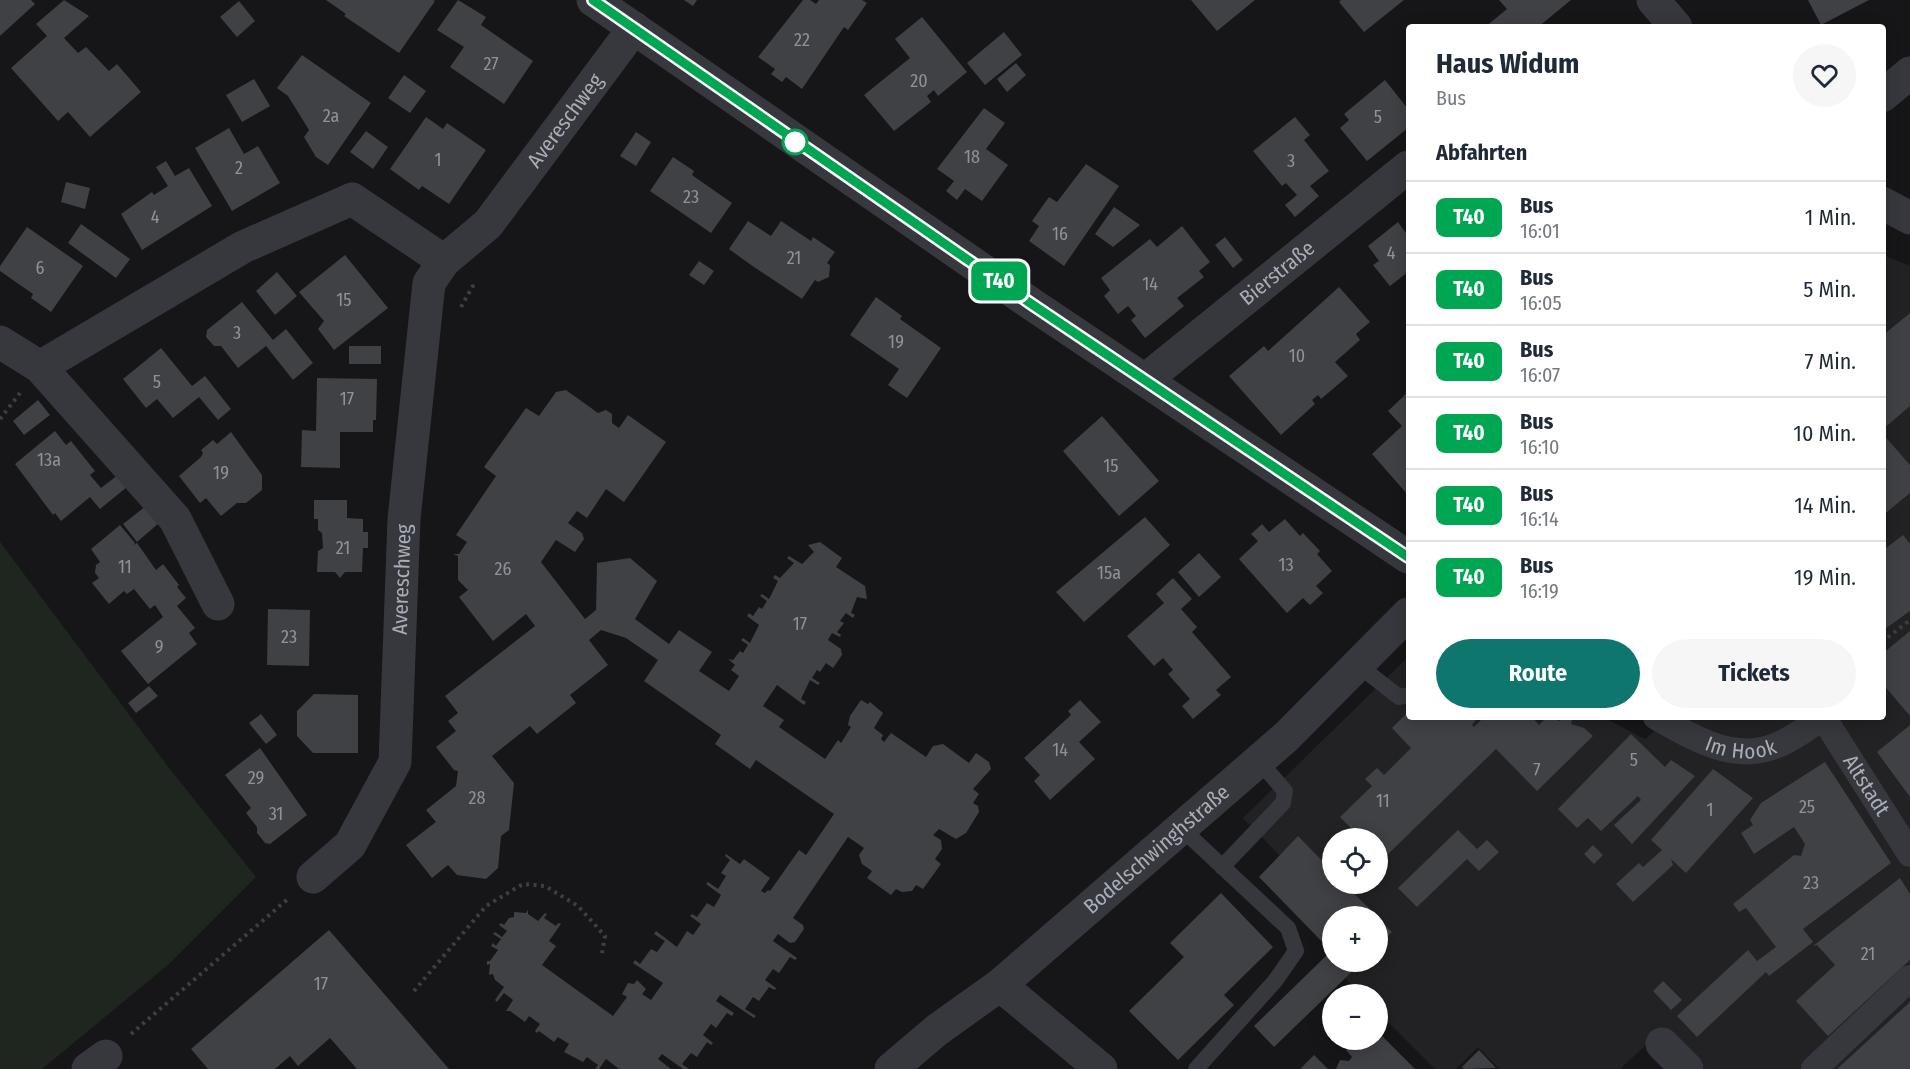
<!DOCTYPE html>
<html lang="de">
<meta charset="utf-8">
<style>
body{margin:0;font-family:"Fira Sans Condensed",sans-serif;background:#f6f6f7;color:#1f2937;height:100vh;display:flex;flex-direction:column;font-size:22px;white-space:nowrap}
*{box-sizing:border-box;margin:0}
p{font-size:20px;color:#747a83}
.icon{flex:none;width:33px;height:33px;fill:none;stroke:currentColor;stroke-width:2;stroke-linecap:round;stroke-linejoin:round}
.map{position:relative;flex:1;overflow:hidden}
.panel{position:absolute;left:1406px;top:24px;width:480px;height:696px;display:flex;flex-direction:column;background:#fff;border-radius:6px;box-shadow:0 3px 15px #0003}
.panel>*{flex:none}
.badge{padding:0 12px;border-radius:9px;font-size:21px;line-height:39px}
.controls{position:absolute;left:1322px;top:828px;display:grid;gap:12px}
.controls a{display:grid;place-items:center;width:66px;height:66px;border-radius:50%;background:#fff;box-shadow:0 3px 15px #0003;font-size:30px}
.map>.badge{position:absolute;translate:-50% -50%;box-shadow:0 0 0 3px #fff}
h2{padding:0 30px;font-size:22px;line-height:54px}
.round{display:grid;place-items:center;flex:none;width:63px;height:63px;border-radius:32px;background:#f6f6f7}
.summary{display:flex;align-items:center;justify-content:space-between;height:102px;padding:0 30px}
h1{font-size:28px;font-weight:700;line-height:45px}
.cta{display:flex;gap:12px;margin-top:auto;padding:12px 30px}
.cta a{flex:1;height:69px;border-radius:36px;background:#0f766e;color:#fff;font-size:24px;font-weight:700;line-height:69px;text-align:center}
.cta a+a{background:#f6f6f7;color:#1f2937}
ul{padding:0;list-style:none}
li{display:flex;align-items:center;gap:18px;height:72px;padding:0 30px;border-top:2px solid #e0e1e3}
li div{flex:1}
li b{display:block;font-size:22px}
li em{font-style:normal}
li .badge{min-width:66px;font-weight:700;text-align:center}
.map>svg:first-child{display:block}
.built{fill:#222225;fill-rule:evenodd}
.green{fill:#1e261f}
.building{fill:#404145}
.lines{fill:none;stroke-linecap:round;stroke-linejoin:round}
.path{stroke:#3d3f44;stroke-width:4;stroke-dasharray:3 4.5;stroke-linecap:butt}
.service{stroke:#37383d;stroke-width:16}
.pedestrian{stroke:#37383d;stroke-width:26}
.minor{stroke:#37383d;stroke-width:33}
.tertiary{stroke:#37383d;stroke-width:33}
.line-casing{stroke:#fff;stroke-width:14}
.line{stroke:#00a651;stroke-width:9}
.stop-dot{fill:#fff;stroke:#00a651;stroke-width:3}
.labels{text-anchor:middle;stroke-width:4.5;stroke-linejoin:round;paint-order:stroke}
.number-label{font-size:18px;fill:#8e929b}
.street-label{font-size:21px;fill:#a8adb8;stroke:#111113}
</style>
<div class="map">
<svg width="1910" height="1069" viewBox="0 0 1910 1069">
<rect width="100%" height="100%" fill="#161618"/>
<!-- built -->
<path class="built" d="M1883,255L1910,266V1069H1705L1661,1031L1620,1069H1499L1478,1047L1456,1069H1435L1377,1011V994H1361L1345,978L1362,962H1377V916H1339L1243,818L1408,657V717H1603L1645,739L1671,717H1882ZM1332,838H1377V884H1332Z"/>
<!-- green -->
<path class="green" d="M0,542L169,768L256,877L169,964L42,1069H0Z"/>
<!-- building -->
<path class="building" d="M0,0H31L35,4L0,36Z
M64,0L89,16L64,38L78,53L86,47L109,71L117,64L141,92L90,137L68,112L58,121L11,68L47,36L36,24Z
M326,0H433L435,1L399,53L344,16L346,14Z
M458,0L486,17L481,25L533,61L504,104L450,67L464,47L437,30Z
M684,0H697L693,6Z
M803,0H810L816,4L819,0H862L867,3L848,30L844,27L802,89L786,77L782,82L771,74L775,69L758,57Z
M1191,0H1255L1217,31Z
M1341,0H1404L1364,32L1339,2Z
M1499,0H1571L1538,27H1485L1507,9Z
M1808,0H1869L1821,25Z
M239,1L255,21L237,37L220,17Z
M922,17L967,72L938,96L934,90L927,96L931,102L894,131L864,95L910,58L895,39Z
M1004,32L1022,55L985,85L967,63Z
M302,55L371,103L328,165L316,157L304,137L309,130L288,96L277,88Z
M1016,63L1026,75L1007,92L997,79Z
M404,75L426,91L410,113L388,98Z
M254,79L270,106L242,122L226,95Z
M1385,80L1408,109V128L1367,161L1340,128L1349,120L1344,114Z
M984,108L1005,123L986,149L1008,165L982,201L965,189L957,200L946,191L954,181L937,169Z
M426,117L443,129L447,123L486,150L449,204L422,186L419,190L390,169Z
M1295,117L1310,135L1304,140L1329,171L1310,186L1319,196L1295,217L1285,205L1297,195L1286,183L1282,186L1253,151Z
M229,128L244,154L258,146L280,183L232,211L195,148Z
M366,131L388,147L373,169L350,152Z
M636,132L651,142L636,166L620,156Z
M673,157L694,171L692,175L732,203L711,233L650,191Z
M166,161L175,176L189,168L212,206L142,250L121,214L152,192L154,195L168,186L156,167Z
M1086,164L1119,186L1064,266L1029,241L1039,226L1032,221L1049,197L1057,202Z
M66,182L90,188L85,209L61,202Z
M1114,207L1140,225L1113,247L1095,234Z
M748,221L771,236L781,221L811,241L813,237L835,252L827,263L830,265L829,277L818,282L815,280L802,299L751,265L729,249Z
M1398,222L1408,236V272L1390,286L1373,265L1379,261L1368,246Z
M81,224L130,259L116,278L68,243Z
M1182,226L1210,262L1199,271L1204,277L1177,298L1184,306L1145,338L1131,320L1136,316L1128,306L1118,314L1104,296L1110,290L1101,278L1150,239L1157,247Z
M27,227L83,266L51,312L31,298L33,294L0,271V266Z
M1225,237L1243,260L1233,268L1215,245Z
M345,255L388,308L334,350L318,329L324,321L299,292Z
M699,261L714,271L704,285L689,275Z
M277,272L297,296L275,315L256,291Z
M1339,287L1370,322L1356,334L1360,340L1335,362L1348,376L1321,399L1318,395L1312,400L1315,404L1281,435L1229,376L1264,346L1268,351Z
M876,297L902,316L900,319L941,348L907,398L888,385L899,369L850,335Z
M242,302L273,340L286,329L313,363L293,380L266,346L238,368L221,346H214L206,337L207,330Z
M1910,313V406L1882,430V336Z
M349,346H381V364H349Z
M161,348L192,386L205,376L231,409L218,420L199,397L173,418L157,399L146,408L123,379Z
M317,378L377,379L376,420H373V432H340V468L301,467L302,430L316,431Z
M566,390L598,413L606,410L612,414V423L619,428L628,415L666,442L624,502L606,489L587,518L577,511L568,523L582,533L584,539L575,552L556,540L541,562L585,619L596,610L597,563L630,558L657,581L635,619L669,644L679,630L712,652L699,671L729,691L739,676L731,670L735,665L728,659L733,660L740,651L743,653L748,645L741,640L743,638L750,643L759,625L747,616L749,613L753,616L759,607L762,609L767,601L760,596L762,594L769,599L778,581L773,578L775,575L780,578L794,563L787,558L789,556L802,564L814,552L808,545L820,542L842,558L836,567L865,586L867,599L857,597L851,613L855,615L853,618L846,613L840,621L844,623L837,632L841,635L840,637L832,633L828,640L841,649L842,655L833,668L826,663L820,672L817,670L812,678L820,683L818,685L810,680L801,699L806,702L804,705L777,685L763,706L784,720L779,727L825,759L838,740L841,743L851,727L848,725L850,716L861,700L868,704L870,702L883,713L874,728L883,735L881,739L884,742L891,733L926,757L933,746L943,744L969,763L976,753L989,762L991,769L973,789L979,794L973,803L978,806L979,812L966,833L956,839L939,829L933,835L941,840L942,849L935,859L941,864L923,889L916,885L912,891L902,892L896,889L891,895L867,878L872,871L862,864L859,855L864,848L848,837L793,918L803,925L804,929L795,942L790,943L778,934L773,941L797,958L795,960L790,957L779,973L773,969L765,980L776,988L775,990L769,987L759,1001L753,997L745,1009L756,1016L754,1018L720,995L716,1001L734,1013L732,1016L727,1013L716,1028L711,1024L703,1035L713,1043L711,1045L707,1042L697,1057L691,1053L682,1064L689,1069H683L662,1054L658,1059L671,1069H619L606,1059L599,1069H595L598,1065L587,1057L583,1062L564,1052L569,1044L558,1037L554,1042L539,1031L537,1033L535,1031L540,1024L529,1016L525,1022L510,1011H506L513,1000L504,993L497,1002L495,1000L504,987L495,980L493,974L489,975L490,964L487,965V961H490L498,950L491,946L493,943L496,946L501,939L493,934L495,932L502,937L507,931L499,925L501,923L504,925L509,918L514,917V912L526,913L528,910V914L538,921L545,913L547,914L544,918L556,926L558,923L561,924L549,941L556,946L542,965L613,1016L627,997L622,994L628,983L634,984L637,980L646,989L642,994L651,1000L663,983L633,963L635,960L640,964L651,949L657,952L665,941L654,934L656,931L677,947L687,931L693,935L701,924L690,916L692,914L697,917L707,903L714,907L721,895L706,884L708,882L718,889L726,876L721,873L730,860L725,856L726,854L740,864L744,859L770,878L761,891L765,893L768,890L770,891L799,850L806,855L834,814L756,760L750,769L715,744L721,735L644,681L658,660L626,638L601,630L589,640L608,665L570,695L576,703L537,734L530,726L492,756L514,783L509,830L501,836L498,868L486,879L457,875L448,865L432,878L406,845L436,822L426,810L456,786L458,771L454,770L436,747L456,731L448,721L458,713L445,696L535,626L526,614L493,641L459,597L468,590L458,580V556L453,554H459L467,542L456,535L496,476L484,467L526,408L539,416L556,392Z
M1408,392V495L1372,454L1402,426L1388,411Z
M38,400L50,415L24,435L13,421Z
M1102,416L1159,481L1119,516L1063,451Z
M55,431L66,445L71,441L95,471L90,475L101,488L118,475L127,487L100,509L90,497L61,521L55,513L53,515L15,464Z
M231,432L262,475V490L246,503H237L221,516L206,498L200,503L179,476L201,457L203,453L201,450L213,440L217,444Z
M1882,433L1910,465V493L1882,516Z
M314,500H347V518L363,519V532H368V548H363L362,572H345L340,578L335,572H317L318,551L323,548L322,533L318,530V519H314Z
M146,506L159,523L137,542L123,524Z
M1145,517L1170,545L1084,622L1056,592Z
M1285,519L1300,536L1303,533L1320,551L1317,554L1332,571L1316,586L1323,593L1310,605L1303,598L1287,613L1239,559L1258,541L1251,534L1262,524L1269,532Z
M120,525L135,543L133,545L137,543L156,570L163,564L179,585L177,587L186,598L177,606L195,628L189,633L197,644L148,684L121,651L163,617L155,605L150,609L134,589L127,594L124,591L109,604L92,583L99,578L95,573L96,565L100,562L91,549Z
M1903,535L1910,544V611L1882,631V551Z
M1199,553L1221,577L1199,597L1178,572Z
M1173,578L1192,599L1181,609L1197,627L1192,632L1231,677L1216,690L1221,695L1193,719L1182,706L1190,699L1168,674L1173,670L1163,658L1154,666L1127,636L1164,603L1156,594Z
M268,609L310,610L309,666L267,665Z
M1910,631V716L1882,683V654Z
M149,686L158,696L136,713L128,703Z
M314,694L358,695V753H313L297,736V711Z
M1080,700L1101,722L1079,742L1095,759L1050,800L1034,781L1040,775L1024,758L1071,715L1068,711Z
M1408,712V717H1478L1472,725L1474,727L1484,717H1532L1539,725L1547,717L1560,721L1561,717L1572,720L1571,724L1584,728L1593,736L1537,791L1496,749L1382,860L1377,854V838H1361L1340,817L1372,786L1365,779L1377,768L1384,775L1411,748L1392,728Z
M261,714L277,735L266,744L249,723Z
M1910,725V797L1877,752Z
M1631,734L1665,767L1671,760L1695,776L1632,844L1614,825L1641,800L1638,796L1601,831L1588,818L1577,828L1558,809Z
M260,748L307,815L270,844L265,843L257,833V827L246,813L251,808L225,775Z
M1825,762L1891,863L1803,929L1813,942L1769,976L1766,972L1697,1037L1677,1016L1748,950L1757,961L1776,947L1746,908L1739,912L1733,904L1794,855L1801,856L1805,844L1794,827L1754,854L1741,833L1753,825L1750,820L1761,803Z
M1713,769L1753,798L1686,873L1671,859L1673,865L1633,902L1616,884L1639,863L1643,867L1662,850L1651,840Z
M1458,830L1477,849L1487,840L1499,852L1479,871L1467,859L1417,907L1398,888Z
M1298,836L1332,871V884H1344L1377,916H1332V962H1362L1274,1047L1254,1026L1331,951L1259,877Z
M1593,845L1603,855L1594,864L1584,854Z
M1900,878L1910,894V960L1828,1036L1796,1001L1835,965L1817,945L1813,946Z
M1221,893L1273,947L1224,995L1234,1005L1178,1060L1129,1011L1184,957L1170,943Z
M1377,917L1392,932L1377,947Z
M329,930L449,1069H357L330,1038L298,1066L290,1056L275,1069H208L191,1049Z
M1663,981L1682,1000L1671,1010L1653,991Z
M1910,1002V1069H1837Z
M1377,1031L1415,1069H1336L1340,1060L1349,1061L1352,1057L1346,1050L1356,1040H1377Z
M1479,1050L1496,1068L1464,1069L1462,1067Z
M1314,1055L1328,1069H1300Z"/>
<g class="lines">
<!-- path -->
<path class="path" d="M461,307L474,284
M0,419L20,393
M1882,642L1910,620
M414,991L486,906L523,884L545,886L578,906L605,936L602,953
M131,1034L289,898"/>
<!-- service -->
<path class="service" d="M1358,665L1399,697L1408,695
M1181,828L1288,928L1296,951L1275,981L1196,1069
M1222,867L1283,803L1285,791L1259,761"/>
<!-- pedestrian -->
<g class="pedestrian">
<path id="s1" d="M1656,717C1692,737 1733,763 1775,746C1792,740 1808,727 1823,717"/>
<path id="s2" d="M1823,717L1910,854"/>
<path d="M1814,1069L1910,978"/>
</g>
<!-- minor -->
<g class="minor">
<path d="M593,0L1033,305L1408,557"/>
<path d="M1882,96L1910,73"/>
<path d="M0,342L40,367L243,247L352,199L444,261"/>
<path d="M40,367L175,519L218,604"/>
<path id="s3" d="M1145,380L1408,167"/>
<path id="s4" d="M313,877L350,845L395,762L404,519L429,283L444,261L488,224L634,28"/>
<path d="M1000,985L1101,1069"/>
<path d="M1662,1044L1687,1069"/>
<path d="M88,1069L106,1056"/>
<path id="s5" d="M891,1069L937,1030L1000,985L1286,737L1408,614"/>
</g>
<!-- tertiary -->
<path class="tertiary" d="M1653,0L1676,27
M1882,203L1910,218"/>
</g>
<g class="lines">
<!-- line casing -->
<g class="line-casing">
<path id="line" d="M593,0L1033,305L1408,557"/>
</g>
<!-- line -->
<use href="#line" class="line"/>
</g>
<!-- markers -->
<circle class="stop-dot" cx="795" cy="142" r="12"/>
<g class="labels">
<!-- number labels -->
<g class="number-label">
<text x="802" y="46">22</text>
<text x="491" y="70">27</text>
<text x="919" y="87">20</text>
<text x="331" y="122">2a</text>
<text x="1378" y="123">5</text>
<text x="972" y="163">18</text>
<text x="438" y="166">1</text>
<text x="1291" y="167">3</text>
<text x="239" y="174">2</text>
<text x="691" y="203">23</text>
<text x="155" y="223">4</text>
<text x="1060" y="240">16</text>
<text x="1391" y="259">4</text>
<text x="794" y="264">21</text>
<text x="40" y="274">6</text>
<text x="1150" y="290">14</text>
<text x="344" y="306">15</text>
<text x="237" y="339">3</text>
<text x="896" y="348">19</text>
<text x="1297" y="362">10</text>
<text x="157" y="388">5</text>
<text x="347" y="405">17</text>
<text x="49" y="466">13a</text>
<text x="1111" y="472">15</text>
<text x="221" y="479">19</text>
<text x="343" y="554">21</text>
<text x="1286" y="571">13</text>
<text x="125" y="573">11</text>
<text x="503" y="575">26</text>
<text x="1109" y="579">15a</text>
<text x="800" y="630">17</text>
<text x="289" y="643">23</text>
<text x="159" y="653">9</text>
<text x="1060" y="756">14</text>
<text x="1634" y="766">5</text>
<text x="1537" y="776">7</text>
<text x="256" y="784">29</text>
<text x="477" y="804">28</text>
<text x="1383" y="807">11</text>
<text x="1807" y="813">25</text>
<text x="1710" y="816">1</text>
<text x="276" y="820">31</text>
<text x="1811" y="889">23</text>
<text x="1868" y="960">21</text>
<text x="321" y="990">17</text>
</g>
<!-- street labels -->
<g class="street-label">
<text dy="7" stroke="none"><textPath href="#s4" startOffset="837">Avereschweg</textPath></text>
<text dy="7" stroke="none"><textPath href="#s3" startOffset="170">Bierstraße</textPath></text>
<text dy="7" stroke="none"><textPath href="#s4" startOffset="326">Avereschweg</textPath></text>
<text dy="7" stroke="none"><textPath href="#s1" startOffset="92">Im Hook</textPath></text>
<text dy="7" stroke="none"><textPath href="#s2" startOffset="81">Altstadt</textPath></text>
<text dy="7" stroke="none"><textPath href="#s5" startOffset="345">Bodelschwinghstraße</textPath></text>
</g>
</g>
</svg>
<div class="controls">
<a><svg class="icon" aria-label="locate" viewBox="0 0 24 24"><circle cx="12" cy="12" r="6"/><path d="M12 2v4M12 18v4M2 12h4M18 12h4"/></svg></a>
<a>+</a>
<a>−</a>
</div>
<b class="badge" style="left:999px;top:281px;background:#00a651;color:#fff">T40</b>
<section class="panel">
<div class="summary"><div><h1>Haus Widum</h1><p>Bus</p></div><a class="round"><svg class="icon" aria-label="heart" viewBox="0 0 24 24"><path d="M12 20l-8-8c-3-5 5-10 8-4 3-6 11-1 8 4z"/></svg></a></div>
<h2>Abfahrten</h2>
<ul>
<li><span class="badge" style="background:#00a651;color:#fff">T40</span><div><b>Bus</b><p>16:01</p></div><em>1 Min.</em></li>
<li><span class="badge" style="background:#00a651;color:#fff">T40</span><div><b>Bus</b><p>16:05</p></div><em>5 Min.</em></li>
<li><span class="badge" style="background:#00a651;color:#fff">T40</span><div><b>Bus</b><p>16:07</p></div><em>7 Min.</em></li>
<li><span class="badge" style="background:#00a651;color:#fff">T40</span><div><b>Bus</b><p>16:10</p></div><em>10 Min.</em></li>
<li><span class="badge" style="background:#00a651;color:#fff">T40</span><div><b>Bus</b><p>16:14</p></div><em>14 Min.</em></li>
<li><span class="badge" style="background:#00a651;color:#fff">T40</span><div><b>Bus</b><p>16:19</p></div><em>19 Min.</em></li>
</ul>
<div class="cta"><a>Route</a><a>Tickets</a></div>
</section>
</div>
